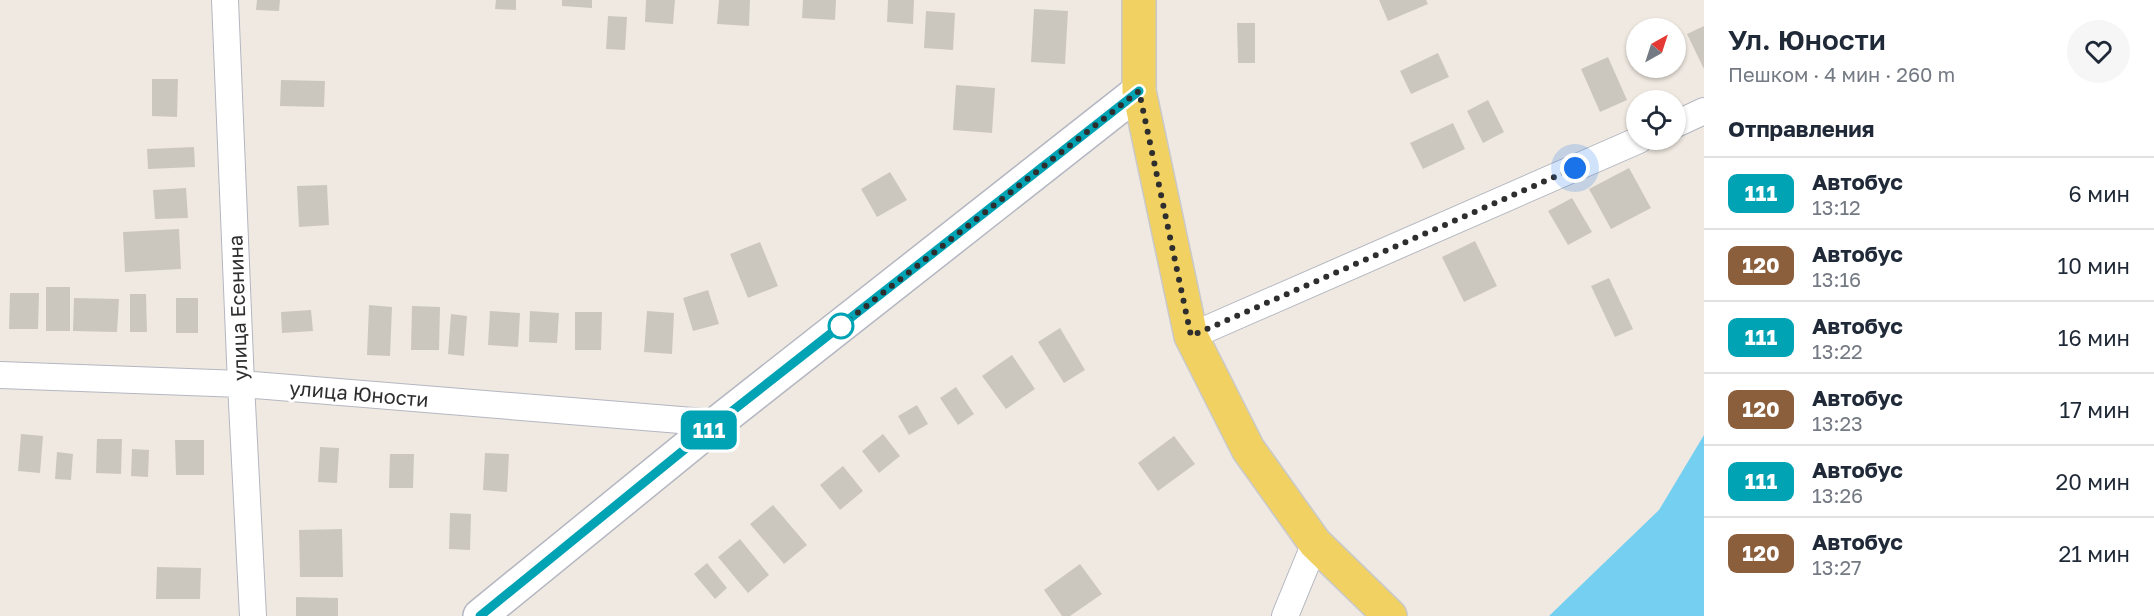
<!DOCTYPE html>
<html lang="ru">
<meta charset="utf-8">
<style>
body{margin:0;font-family:"Golos Text",sans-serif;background:#f6f6f7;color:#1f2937;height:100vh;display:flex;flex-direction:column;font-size:22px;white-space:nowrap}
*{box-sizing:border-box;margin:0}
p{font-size:20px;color:#747a83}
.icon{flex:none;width:33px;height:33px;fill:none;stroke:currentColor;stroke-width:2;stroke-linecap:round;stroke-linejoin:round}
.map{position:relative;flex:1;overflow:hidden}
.panel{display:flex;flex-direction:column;background:#fff;width:450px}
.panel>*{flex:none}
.badge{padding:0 12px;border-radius:9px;font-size:21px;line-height:39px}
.needle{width:39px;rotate:39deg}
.fabs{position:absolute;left:1626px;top:18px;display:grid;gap:12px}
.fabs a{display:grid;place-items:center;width:60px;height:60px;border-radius:50%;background:#fff;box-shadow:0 2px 4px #0004;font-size:30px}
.you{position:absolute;width:30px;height:30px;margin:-15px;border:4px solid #fff;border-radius:50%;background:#1a73e8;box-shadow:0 0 0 9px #1a73e833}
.map>.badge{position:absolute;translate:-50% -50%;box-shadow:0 0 0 3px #fff}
h2{padding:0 24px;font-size:22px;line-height:54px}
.round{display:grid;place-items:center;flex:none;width:63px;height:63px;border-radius:32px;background:#f6f6f7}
.overview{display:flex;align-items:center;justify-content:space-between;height:102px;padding:0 24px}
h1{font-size:28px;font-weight:600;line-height:45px}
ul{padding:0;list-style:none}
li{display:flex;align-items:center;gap:18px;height:72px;padding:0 24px;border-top:2px solid #e0e1e3}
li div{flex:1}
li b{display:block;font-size:22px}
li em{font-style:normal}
li .badge{min-width:66px;font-weight:700;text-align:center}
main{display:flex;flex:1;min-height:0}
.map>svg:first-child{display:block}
.water{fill:#75cff0}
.building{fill:#cbc7bf}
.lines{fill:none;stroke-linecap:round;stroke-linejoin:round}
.minor-casing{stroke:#b4b7c1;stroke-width:28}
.secondary-casing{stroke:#b4b7c1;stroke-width:36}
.primary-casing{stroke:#c9c9c9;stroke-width:36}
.minor{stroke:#fff;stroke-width:26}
.secondary{stroke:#fff;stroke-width:33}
.primary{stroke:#f2d163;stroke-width:33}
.line-casing{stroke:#fff;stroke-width:14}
.line{stroke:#00a3b4;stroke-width:9}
.walk{stroke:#2e2e2e;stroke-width:6;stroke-dasharray:0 10.8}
.stop-dot{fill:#fff;stroke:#00a3b4;stroke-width:3}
.labels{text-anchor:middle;stroke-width:6;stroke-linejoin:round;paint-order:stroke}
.street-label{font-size:20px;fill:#2e2e2e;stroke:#fff}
</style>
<main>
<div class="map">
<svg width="1704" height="616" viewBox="0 0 1704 616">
<rect width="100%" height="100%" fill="#efe9e1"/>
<!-- water -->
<path class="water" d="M1704,435V616H1549L1659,510Z"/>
<!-- building -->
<path class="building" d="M257,0H280L279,11L256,10Z
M496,0H516V10L495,9Z
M562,0H592V8L562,6Z
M646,0H675L673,24L645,22Z
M719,0H750L749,26L717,24Z
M803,0H836L835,20L802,18Z
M888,0H914L913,24L887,22Z
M1379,0H1426L1428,4L1388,21Z
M1034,9L1068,11L1065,64L1031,62Z
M926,11L955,13L953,50L924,48Z
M608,16L627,17L625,50L606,49Z
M1237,23H1255V63H1238Z
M1704,26V69L1687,34Z
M1438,53L1449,77L1411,94L1400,71Z
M1608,57L1627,100L1600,112L1581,69Z
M152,79H178L177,117L152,116Z
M281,80L325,81L324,107L280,106Z
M956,85L995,88L992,133L953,130Z
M1488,100L1504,132L1483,143L1467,111Z
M1453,123L1465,149L1423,169L1410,143Z
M194,147L195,167L148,169L147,149Z
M1629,168L1651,208L1611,229L1589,189Z
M890,172L907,200L877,217L861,189Z
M327,185L329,225L299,227L297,186Z
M186,188L188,218L155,219L153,190Z
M1572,198L1592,232L1568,245L1548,211Z
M179,229L181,269L125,272L123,232Z
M1475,241L1497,286L1464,302L1442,257Z
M760,242L778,286L748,298L730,254Z
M1609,278L1633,329L1615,337L1591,286Z
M46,287H70V331H46Z
M708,290L719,324L693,331L683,298Z
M10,293H39L38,329H9Z
M130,294H146L147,332H130Z
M74,298L119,299L117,332L73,331Z
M176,298H198V333H176Z
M369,305L392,307L390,356L367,355Z
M412,306L440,307L439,350H411Z
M311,310L313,331L282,333L281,312Z
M490,311L520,313L518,347L488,345Z
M530,311L559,313L557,343L529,342Z
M647,311L674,313L672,354L644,352Z
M575,312H602L601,350H575Z
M451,314L467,316L464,356L448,354Z
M1060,328L1085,370L1064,383L1038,342Z
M1012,355L1035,389L1006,409L982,376Z
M956,387L974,414L958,425L940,398Z
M917,405L928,424L909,435L898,416Z
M21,434L43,436L40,473L18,471Z
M883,434L900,456L879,473L862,451Z
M1174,436L1195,464L1158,491L1138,463Z
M97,439H122L121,474L96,473Z
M175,440H204V475H176Z
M320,447L339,448L337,483L318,482Z
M132,449L149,450L148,477L131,476Z
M57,452L73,454L71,480L55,479Z
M485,453L509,454L507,492L483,490Z
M390,454H414L413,488H389Z
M843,466L863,491L840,510L820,485Z
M773,505L807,545L784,564L750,524Z
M450,513L471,514L470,550L449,549Z
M342,529L343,577H300L299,530Z
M740,539L769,575L748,593L718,557Z
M707,563L727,588L715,599L694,574Z
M1080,564L1102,594L1070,616H1062L1044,590Z
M157,567L201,568L200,599H156Z
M296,597L338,598V616H296Z"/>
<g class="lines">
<!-- minor casing -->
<g class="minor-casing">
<path id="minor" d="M225,0L241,384L253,616
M1676,124L1704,111
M1191,336L1639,140
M0,375L241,384L717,423
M1285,616L1315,543"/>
</g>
<!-- secondary casing -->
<g class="secondary-casing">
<path id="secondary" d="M480,616L717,423L1139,91"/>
</g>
<!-- primary casing -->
<g class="primary-casing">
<path id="primary" d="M1139,0V91L1191,336L1248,449L1315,543L1390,616"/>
</g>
<!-- minor -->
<use href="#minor" class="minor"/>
<!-- secondary -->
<use href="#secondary" class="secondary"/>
<!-- primary -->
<use href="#primary" class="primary"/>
</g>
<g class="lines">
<!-- line casing -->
<g class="line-casing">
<path id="line" d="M480,616L717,423L1139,91"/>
</g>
<!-- line -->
<use href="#line" class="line"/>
<!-- walk -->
<path class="walk" d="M841,326L1139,91L1191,336L1575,168"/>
</g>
<!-- markers -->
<circle class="stop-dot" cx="841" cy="326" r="12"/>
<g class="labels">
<!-- street labels -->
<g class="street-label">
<text transform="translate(238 308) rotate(-92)" y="7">улица Есенина</text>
<text transform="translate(359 394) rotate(5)" y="7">улица Юности</text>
</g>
</g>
</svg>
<div class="fabs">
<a><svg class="needle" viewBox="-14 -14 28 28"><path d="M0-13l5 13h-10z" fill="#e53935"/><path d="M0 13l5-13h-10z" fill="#747a83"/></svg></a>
<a><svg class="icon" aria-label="locate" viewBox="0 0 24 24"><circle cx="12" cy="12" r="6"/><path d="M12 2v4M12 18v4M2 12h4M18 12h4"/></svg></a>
</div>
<div class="you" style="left:1575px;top:168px"></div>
<b class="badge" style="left:709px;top:430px;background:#00a3b4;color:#fff">111</b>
</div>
<section class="panel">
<div class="overview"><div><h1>Ул. Юности</h1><p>Пешком · 4 мин · 260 m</p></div><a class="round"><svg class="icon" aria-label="heart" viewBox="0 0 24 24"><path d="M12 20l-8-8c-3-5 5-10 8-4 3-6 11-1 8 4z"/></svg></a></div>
<h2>Отправления</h2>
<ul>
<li><span class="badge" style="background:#00a3b4;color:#fff">111</span><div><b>Автобус</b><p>13:12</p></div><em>6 мин</em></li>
<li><span class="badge" style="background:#8b5e3c;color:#fff">120</span><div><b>Автобус</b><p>13:16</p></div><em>10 мин</em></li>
<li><span class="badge" style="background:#00a3b4;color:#fff">111</span><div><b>Автобус</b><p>13:22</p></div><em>16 мин</em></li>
<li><span class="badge" style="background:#8b5e3c;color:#fff">120</span><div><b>Автобус</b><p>13:23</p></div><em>17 мин</em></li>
<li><span class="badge" style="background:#00a3b4;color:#fff">111</span><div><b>Автобус</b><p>13:26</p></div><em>20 мин</em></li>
<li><span class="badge" style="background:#8b5e3c;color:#fff">120</span><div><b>Автобус</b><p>13:27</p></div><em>21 мин</em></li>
</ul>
</section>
</main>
